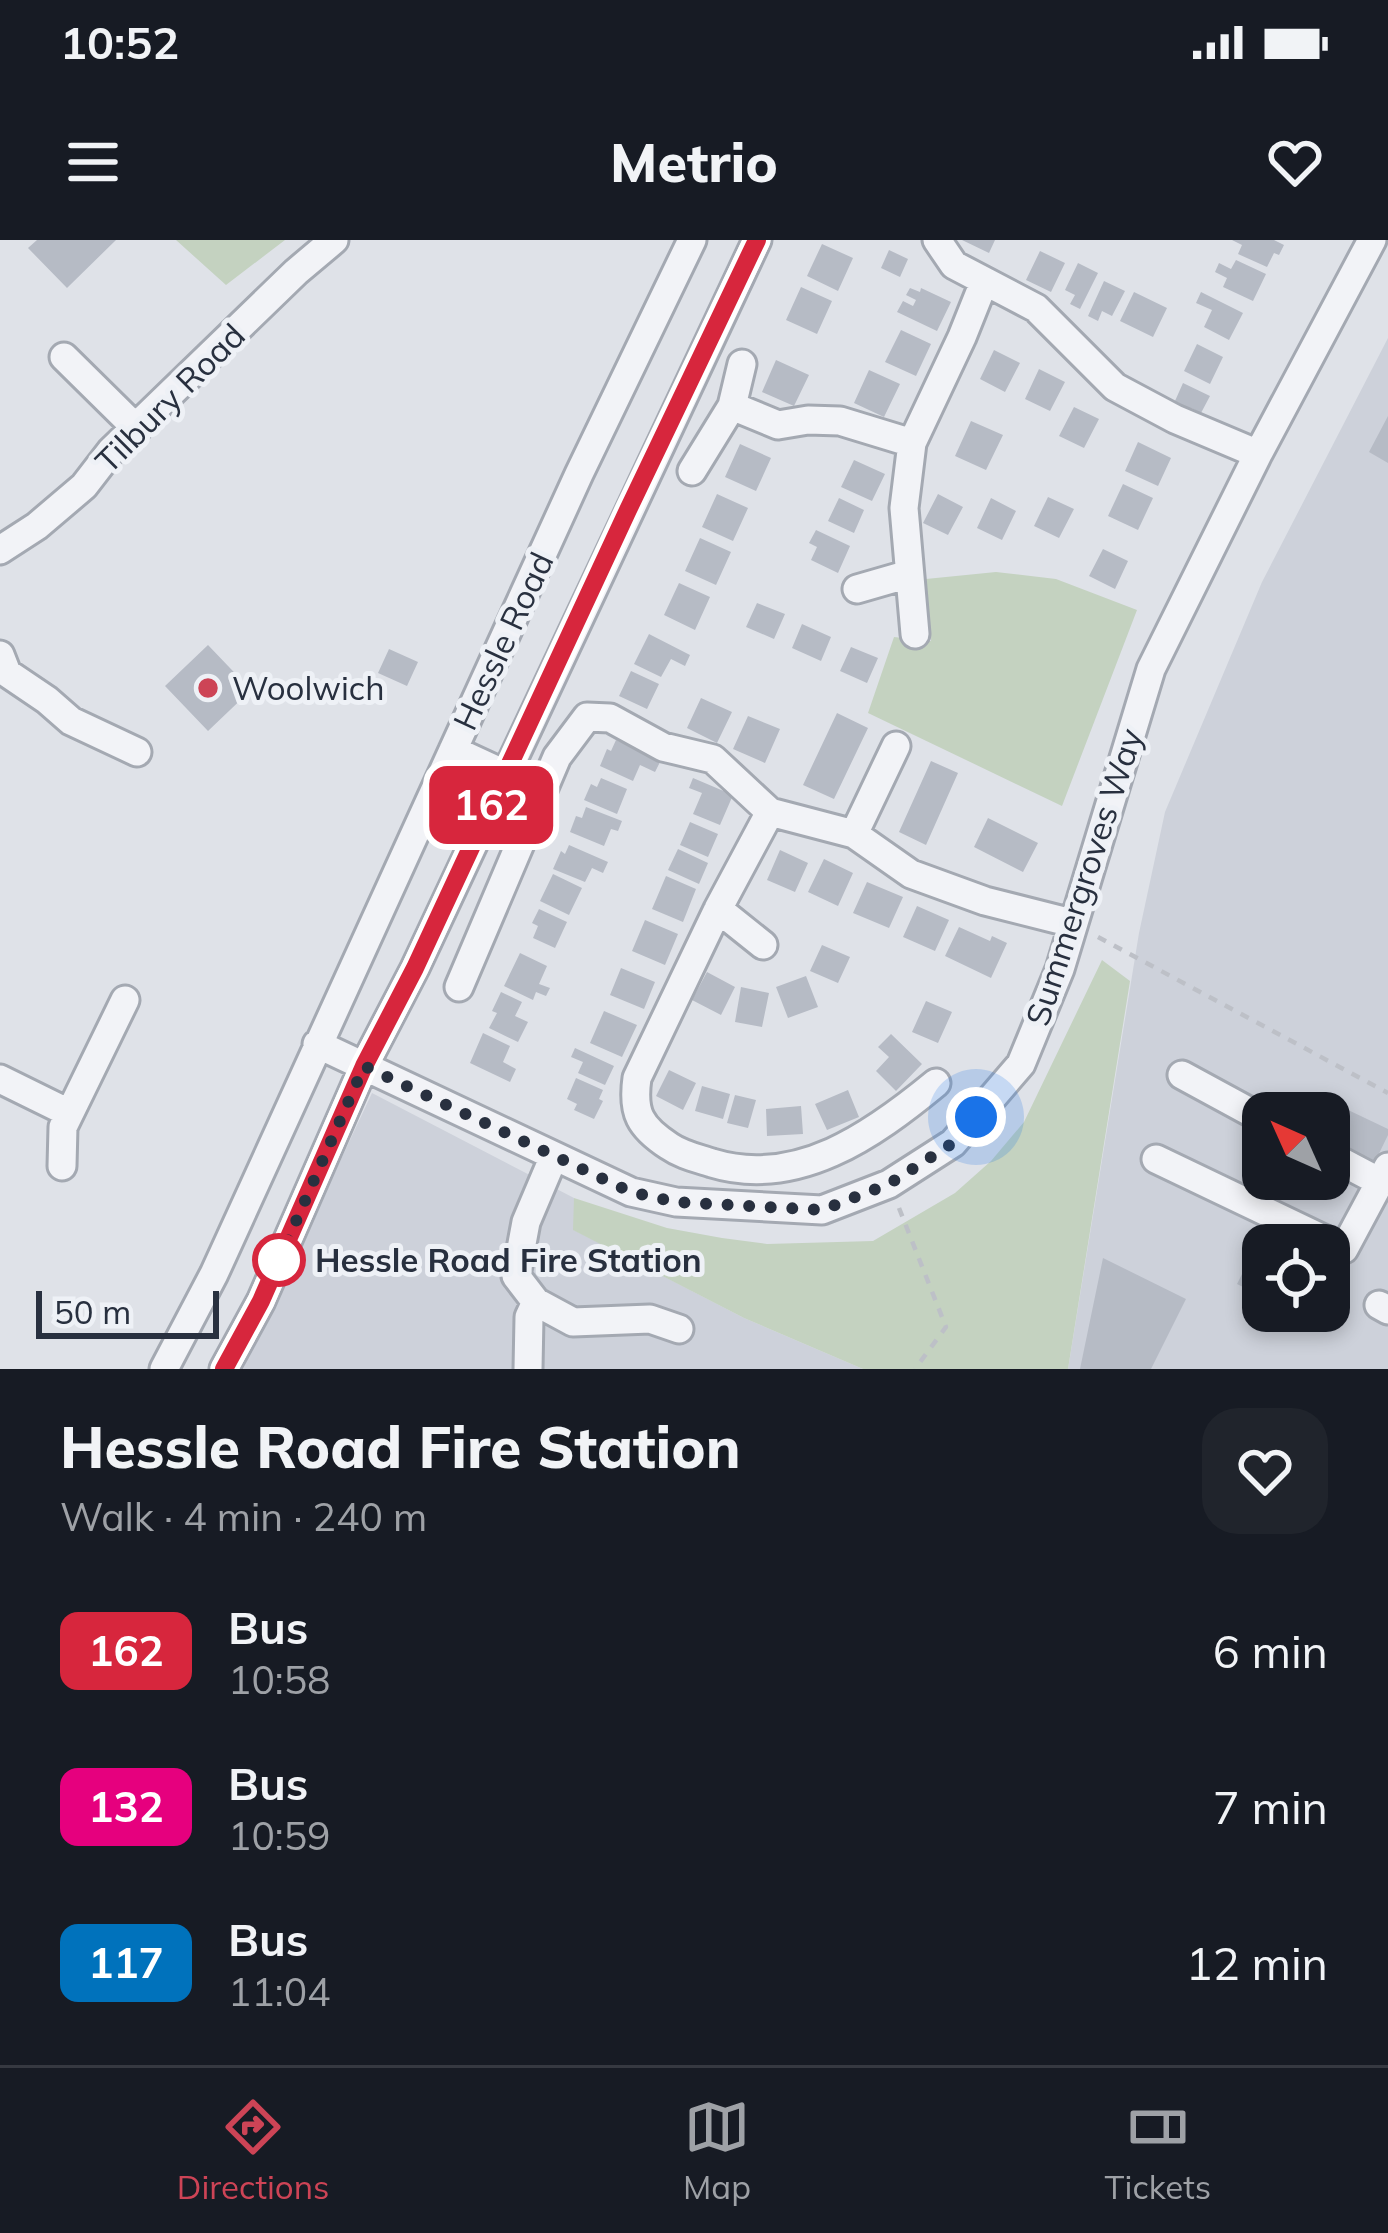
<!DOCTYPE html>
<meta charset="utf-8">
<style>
body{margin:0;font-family:Mulish,sans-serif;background:#20242c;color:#f1f3f6;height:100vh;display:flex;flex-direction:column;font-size:45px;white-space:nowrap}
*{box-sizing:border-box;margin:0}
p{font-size:39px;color:#9ea1a6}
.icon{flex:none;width:66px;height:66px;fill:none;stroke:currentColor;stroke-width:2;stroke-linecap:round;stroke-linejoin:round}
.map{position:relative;height:1129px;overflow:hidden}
.details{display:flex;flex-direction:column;background:#171b24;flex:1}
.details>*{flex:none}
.badge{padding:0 24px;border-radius:18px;font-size:42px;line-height:78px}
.needle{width:78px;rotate:315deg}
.fabs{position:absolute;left:1242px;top:852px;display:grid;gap:24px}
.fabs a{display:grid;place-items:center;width:108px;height:108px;border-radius:24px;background:#171b24;box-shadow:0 6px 18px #0003;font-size:60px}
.scale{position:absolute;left:36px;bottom:30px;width:183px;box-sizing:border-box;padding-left:12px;border:6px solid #28303f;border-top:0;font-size:33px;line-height:42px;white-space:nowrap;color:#28303f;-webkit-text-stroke:9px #eef1f6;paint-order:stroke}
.you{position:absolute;width:60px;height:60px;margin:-30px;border:9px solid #fff;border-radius:50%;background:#1a73e8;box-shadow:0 0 0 18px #1a73e833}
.map>.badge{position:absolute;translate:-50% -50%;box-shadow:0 0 0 6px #fff}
.round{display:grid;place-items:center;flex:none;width:126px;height:126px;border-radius:36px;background:#20242c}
.headline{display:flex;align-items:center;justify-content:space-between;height:204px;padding:0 60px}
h1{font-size:57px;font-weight:800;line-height:90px}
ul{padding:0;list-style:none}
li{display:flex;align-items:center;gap:36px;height:156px;padding:0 60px}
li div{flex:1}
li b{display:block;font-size:45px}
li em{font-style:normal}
li .badge{min-width:132px;font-weight:700;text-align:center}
.status{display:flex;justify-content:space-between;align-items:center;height:84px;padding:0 60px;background:#171b24;direction:ltr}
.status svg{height:33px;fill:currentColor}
header{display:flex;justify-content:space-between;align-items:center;height:156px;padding:0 60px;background:#171b24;font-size:54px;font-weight:800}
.tabs{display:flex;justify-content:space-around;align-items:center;height:168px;border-top:3px solid #363941;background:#171b24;font-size:33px;color:#9ea1a6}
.tabs a{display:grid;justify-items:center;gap:6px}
.tabs .on{color:#cd4456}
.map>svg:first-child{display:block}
.built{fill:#cdd1da;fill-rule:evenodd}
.green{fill:#c4d2c0}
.building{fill:#b6bbc5}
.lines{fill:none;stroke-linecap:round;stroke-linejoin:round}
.minor-casing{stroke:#a4a9b2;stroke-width:33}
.path{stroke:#bdc0c7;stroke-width:4.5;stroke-dasharray:9 9;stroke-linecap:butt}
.minor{stroke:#f2f3f7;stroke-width:27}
.line-casing{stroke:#fff;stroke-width:27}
.line{stroke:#d7263d;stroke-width:18}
.walk{stroke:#28303f;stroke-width:12;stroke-dasharray:0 21.6}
.poi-dot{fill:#cd4456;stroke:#eef1f6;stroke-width:4.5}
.stop-dot{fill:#fff;stroke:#d7263d;stroke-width:6}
.labels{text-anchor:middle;stroke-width:10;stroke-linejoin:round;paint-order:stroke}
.street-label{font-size:33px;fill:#28303f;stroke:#eef1f6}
.poi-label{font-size:33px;fill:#28303f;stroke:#eef1f6;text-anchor:start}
.stop-label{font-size:33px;font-weight:bold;fill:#28303f;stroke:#eef1f6;text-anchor:start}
</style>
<div class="status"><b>10:52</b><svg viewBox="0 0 49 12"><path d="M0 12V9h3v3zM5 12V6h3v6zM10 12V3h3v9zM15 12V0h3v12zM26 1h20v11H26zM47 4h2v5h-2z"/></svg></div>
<header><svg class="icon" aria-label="menu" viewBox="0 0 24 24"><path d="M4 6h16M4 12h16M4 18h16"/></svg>Metrio<svg class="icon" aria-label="heart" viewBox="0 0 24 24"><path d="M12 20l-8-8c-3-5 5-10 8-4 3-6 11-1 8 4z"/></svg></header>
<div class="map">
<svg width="1388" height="1129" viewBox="0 0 1388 1129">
<rect width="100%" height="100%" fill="#dfe2e8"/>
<!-- built -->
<path class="built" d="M1388,98V1129H1068L1139,693L1165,572L1262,342ZM1263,873H1329V939H1263ZM1263,1005H1329V1071H1263Z
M372,853L574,958V990L744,1078L863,1129H243Z"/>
<!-- green -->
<path class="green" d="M176,0H285L226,45Z
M996,332L1056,339L1137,370L1062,566L868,473L894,397L931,401L926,339Z
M1102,720L1130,741L1068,1129H863L744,1078L573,990L574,958L667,988L722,998L767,1004L873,1001L955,953L991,921L1024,882Z"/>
<!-- building -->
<path class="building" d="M37,0H116L67,48L28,8Z
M962,0H995L989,13Z
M1232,0H1274L1284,5L1279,15L1274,13L1267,27L1238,14L1242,5Z
M822,4L853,18L838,51L807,36Z
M889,10L908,19L900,37L881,28Z
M1040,11L1065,23L1051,52L1026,40Z
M1236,20L1266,34L1253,61L1223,47L1227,38L1215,32L1219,23L1231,29Z
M1078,23L1098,33L1080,69L1070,64L1075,55L1065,50Z
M1104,41L1125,51L1112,76L1102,71L1098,81L1088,76Z
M801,47L832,61L817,94L786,80Z
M910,48L920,52L921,48L951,62L937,91L897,72L903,61L913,66L916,60L906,55Z
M1134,52L1167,68L1153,97L1120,81Z
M1201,52L1243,73L1229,100L1204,87L1212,70L1196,63Z
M901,90L931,104L916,136L885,122Z
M1197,104L1223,117L1210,144L1184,131Z
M994,110L1020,123L1005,152L980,139Z
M776,120L809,135L794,166L762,152Z
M1039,129L1065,142L1050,171L1025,159Z
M869,130L900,144L884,177L854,163Z
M1183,143L1210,156L1201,173L1191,168L1189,173L1177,167L1179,163L1175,161Z
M1074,167L1099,179L1084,208L1059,196Z
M1388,176V223L1369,212Z
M971,181L1003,195L986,230L955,216Z
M1138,202L1171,218L1158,246L1125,231Z
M740,204L771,218L756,251L725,237Z
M854,220L885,234L872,261L841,247Z
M1123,244L1153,258L1138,290L1108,276Z
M717,254L748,268L733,301L702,287Z
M938,254L963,267L948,295L923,283Z
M1048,257L1074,269L1059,298L1034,286Z
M839,258L864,270L854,293L828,281Z
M991,258L1016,271L1002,300L977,288Z
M816,290L850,306L838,333L811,320L817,307L809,303Z
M700,298L731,312L716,345L685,331Z
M1103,309L1128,321L1115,349L1089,336Z
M679,343L710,357L695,390L664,375Z
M757,363L785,374L774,399L746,387Z
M802,384L831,397L821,421L792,408Z
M649,394L690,415L685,426L671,419L661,437L634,424Z
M208,405L251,450L208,491L165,446Z
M851,407L878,418L867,443L840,431Z
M389,409L418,422L407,446L378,433Z
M631,431L659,444L647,469L619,456Z
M701,458L732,472L717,503L687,488Z
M837,473L868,488L834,559L803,545Z
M748,476L780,489L765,523L733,509Z
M616,500L661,520L655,532L640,525L633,541L600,526L607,509L611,511Z
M931,521L958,533L926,605L899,592Z
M601,538L627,549L617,574L584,560L591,544L597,547Z
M693,538L733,555L720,585L693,574L702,553L689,548Z
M586,567L622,581L618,591L611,589L604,606L570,592L576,576L582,578Z
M988,578L1038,603L1023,632L974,607Z
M690,582L718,594L708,617L680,605Z
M569,605L608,622L603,633L592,628L585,642L553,629L561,611L565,614Z
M678,609L708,623L699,644L668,630Z
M780,610L808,623L795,652L767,640Z
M824,619L853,633L838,666L808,652Z
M553,634L582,648L569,675L540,661Z
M666,636L696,649L683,682L652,669Z
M867,642L903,657L889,688L853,673Z
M917,666L949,680L935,711L903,697Z
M539,669L567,682L555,708L533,698L538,686L532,683Z
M645,680L678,694L665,725L632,711Z
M959,687L990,701L992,696L1007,703L991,738L945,716Z
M822,705L850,717L838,743L810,731Z
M520,713L547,726L539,744L550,748L546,756L536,752L533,760L504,746Z
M621,728L655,742L644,769L610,755Z
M707,732L735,747L721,775L692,760Z
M806,736L818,767L788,778L776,747Z
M741,747L769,753L762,787L735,782Z
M501,752L522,762L515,776L528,782L518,802L489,788L497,773L492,771Z
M926,761L952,772L938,803L912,792Z
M604,771L637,785L622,817L590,803Z
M483,793L510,806L503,822L516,829L510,842L470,823Z
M891,794L922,824L896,851L876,831L889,817L878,807Z
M575,808L614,826L605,845L578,833L583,822L571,817Z
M669,830L696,843L683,870L656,856Z
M576,838L603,850L599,859L603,861L594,879L574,870L577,864L567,859Z
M702,846L730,854L723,879L695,871Z
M848,850L859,877L827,890L815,864Z
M735,855L756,860L748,888L727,883Z
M1323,858L1388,889V895L1371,930L1329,910V873H1316Z
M801,866L803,894L767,896L766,869Z
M1256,1006L1263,1010V1057L1237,1044Z
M1103,1018L1186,1059L1151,1129H1080Z
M1329,1042L1339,1048L1329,1069Z
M1290,1071H1328L1321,1086Z"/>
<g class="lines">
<!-- minor casing -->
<g class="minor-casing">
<path id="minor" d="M937,0L954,25L1036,68L1115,147L1175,179L1258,214
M64,117L137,189
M732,166L778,185L808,180L840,181L912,203
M692,231L732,166L742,124
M0,310L37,286L84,246L111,211L296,32L334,0
M857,349L909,334
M915,394L904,268L912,203L962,97L984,42
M0,415L7,433L47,460L71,481L137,512
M453,510L505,534
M770,572L718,669L637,838C632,873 640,887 669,906C682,915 697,918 712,923C797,949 873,895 936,843
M854,594L896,506
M718,669L763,705
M459,747L557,517L587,477L610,478L663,507L713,519L770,572L854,594L911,634L985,661L1072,683
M317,804L631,952L676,962L822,970L889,944L953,903L1021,824L1060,729L1151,429L1258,214L1372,0
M1182,835L1263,879
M0,839L69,873
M1329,915L1380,942
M554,916L526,982L516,1036L536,1062L573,1082L650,1079L679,1089
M1156,919L1344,1009L1388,927
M62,926L63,887L125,760
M1379,1065L1388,1070
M164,1129L214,1034L579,234L692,0
M224,1129L261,1061L364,826L415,728L757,0
M528,1129L529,1077L536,1062"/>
</g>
<!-- path -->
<path class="path" d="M1098,697L1388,853
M899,968L946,1087L915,1129"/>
<!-- minor -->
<use href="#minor" class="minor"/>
</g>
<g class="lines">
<!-- line casing -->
<g class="line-casing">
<path id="line" d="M224,1129L261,1061L364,826L415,728L628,270L757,0"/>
</g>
<!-- line -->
<use href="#line" class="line"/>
<!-- walk -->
<path class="walk" d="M279,1020L364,826L631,952L676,962L822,970L889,944L953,903L976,877"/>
</g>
<!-- markers -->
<circle class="poi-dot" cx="208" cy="448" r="12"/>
<circle class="stop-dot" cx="279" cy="1020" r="24"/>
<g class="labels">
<!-- street labels -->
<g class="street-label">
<text transform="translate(170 158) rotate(-45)" y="12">Tilbury Road</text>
<text transform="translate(503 401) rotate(-65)" y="12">Hessle Road</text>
<text transform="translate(1084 637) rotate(-72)" y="12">Summergroves Way</text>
</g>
<!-- poi labels -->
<g class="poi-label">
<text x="232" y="460">Woolwich</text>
</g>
<!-- stop labels -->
<g class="stop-label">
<text x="315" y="1032">Hessle Road Fire Station</text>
</g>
</g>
</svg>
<div class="fabs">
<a><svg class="needle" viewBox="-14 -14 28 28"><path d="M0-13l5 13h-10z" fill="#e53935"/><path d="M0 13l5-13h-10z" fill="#9ea1a6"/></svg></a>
<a><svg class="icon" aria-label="locate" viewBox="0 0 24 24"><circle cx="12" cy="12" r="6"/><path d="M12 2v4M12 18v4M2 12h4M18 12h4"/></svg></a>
</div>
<div class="scale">50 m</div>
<div class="you" style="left:976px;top:877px"></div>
<b class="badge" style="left:491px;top:565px;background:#d7263d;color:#fff">162</b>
</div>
<section class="details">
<div class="headline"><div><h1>Hessle Road Fire Station</h1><p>Walk · 4 min · 240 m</p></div><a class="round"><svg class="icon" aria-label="heart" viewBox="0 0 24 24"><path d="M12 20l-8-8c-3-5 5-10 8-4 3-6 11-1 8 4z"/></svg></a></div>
<ul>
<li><span class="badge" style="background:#d7263d;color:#fff">162</span><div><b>Bus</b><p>10:58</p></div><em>6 min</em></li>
<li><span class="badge" style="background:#e6007e;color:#fff">132</span><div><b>Bus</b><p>10:59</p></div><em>7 min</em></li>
<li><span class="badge" style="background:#0072bc;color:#fff">117</span><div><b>Bus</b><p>11:04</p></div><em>12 min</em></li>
</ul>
</section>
<nav class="tabs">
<a class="on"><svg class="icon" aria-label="directions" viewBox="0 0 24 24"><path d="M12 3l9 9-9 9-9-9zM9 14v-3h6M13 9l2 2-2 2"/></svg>Directions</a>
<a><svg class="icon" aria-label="map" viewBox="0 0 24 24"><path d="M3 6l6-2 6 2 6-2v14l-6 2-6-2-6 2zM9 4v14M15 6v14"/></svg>Map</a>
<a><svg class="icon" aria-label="tickets" viewBox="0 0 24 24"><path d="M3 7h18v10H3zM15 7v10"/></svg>Tickets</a>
</nav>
